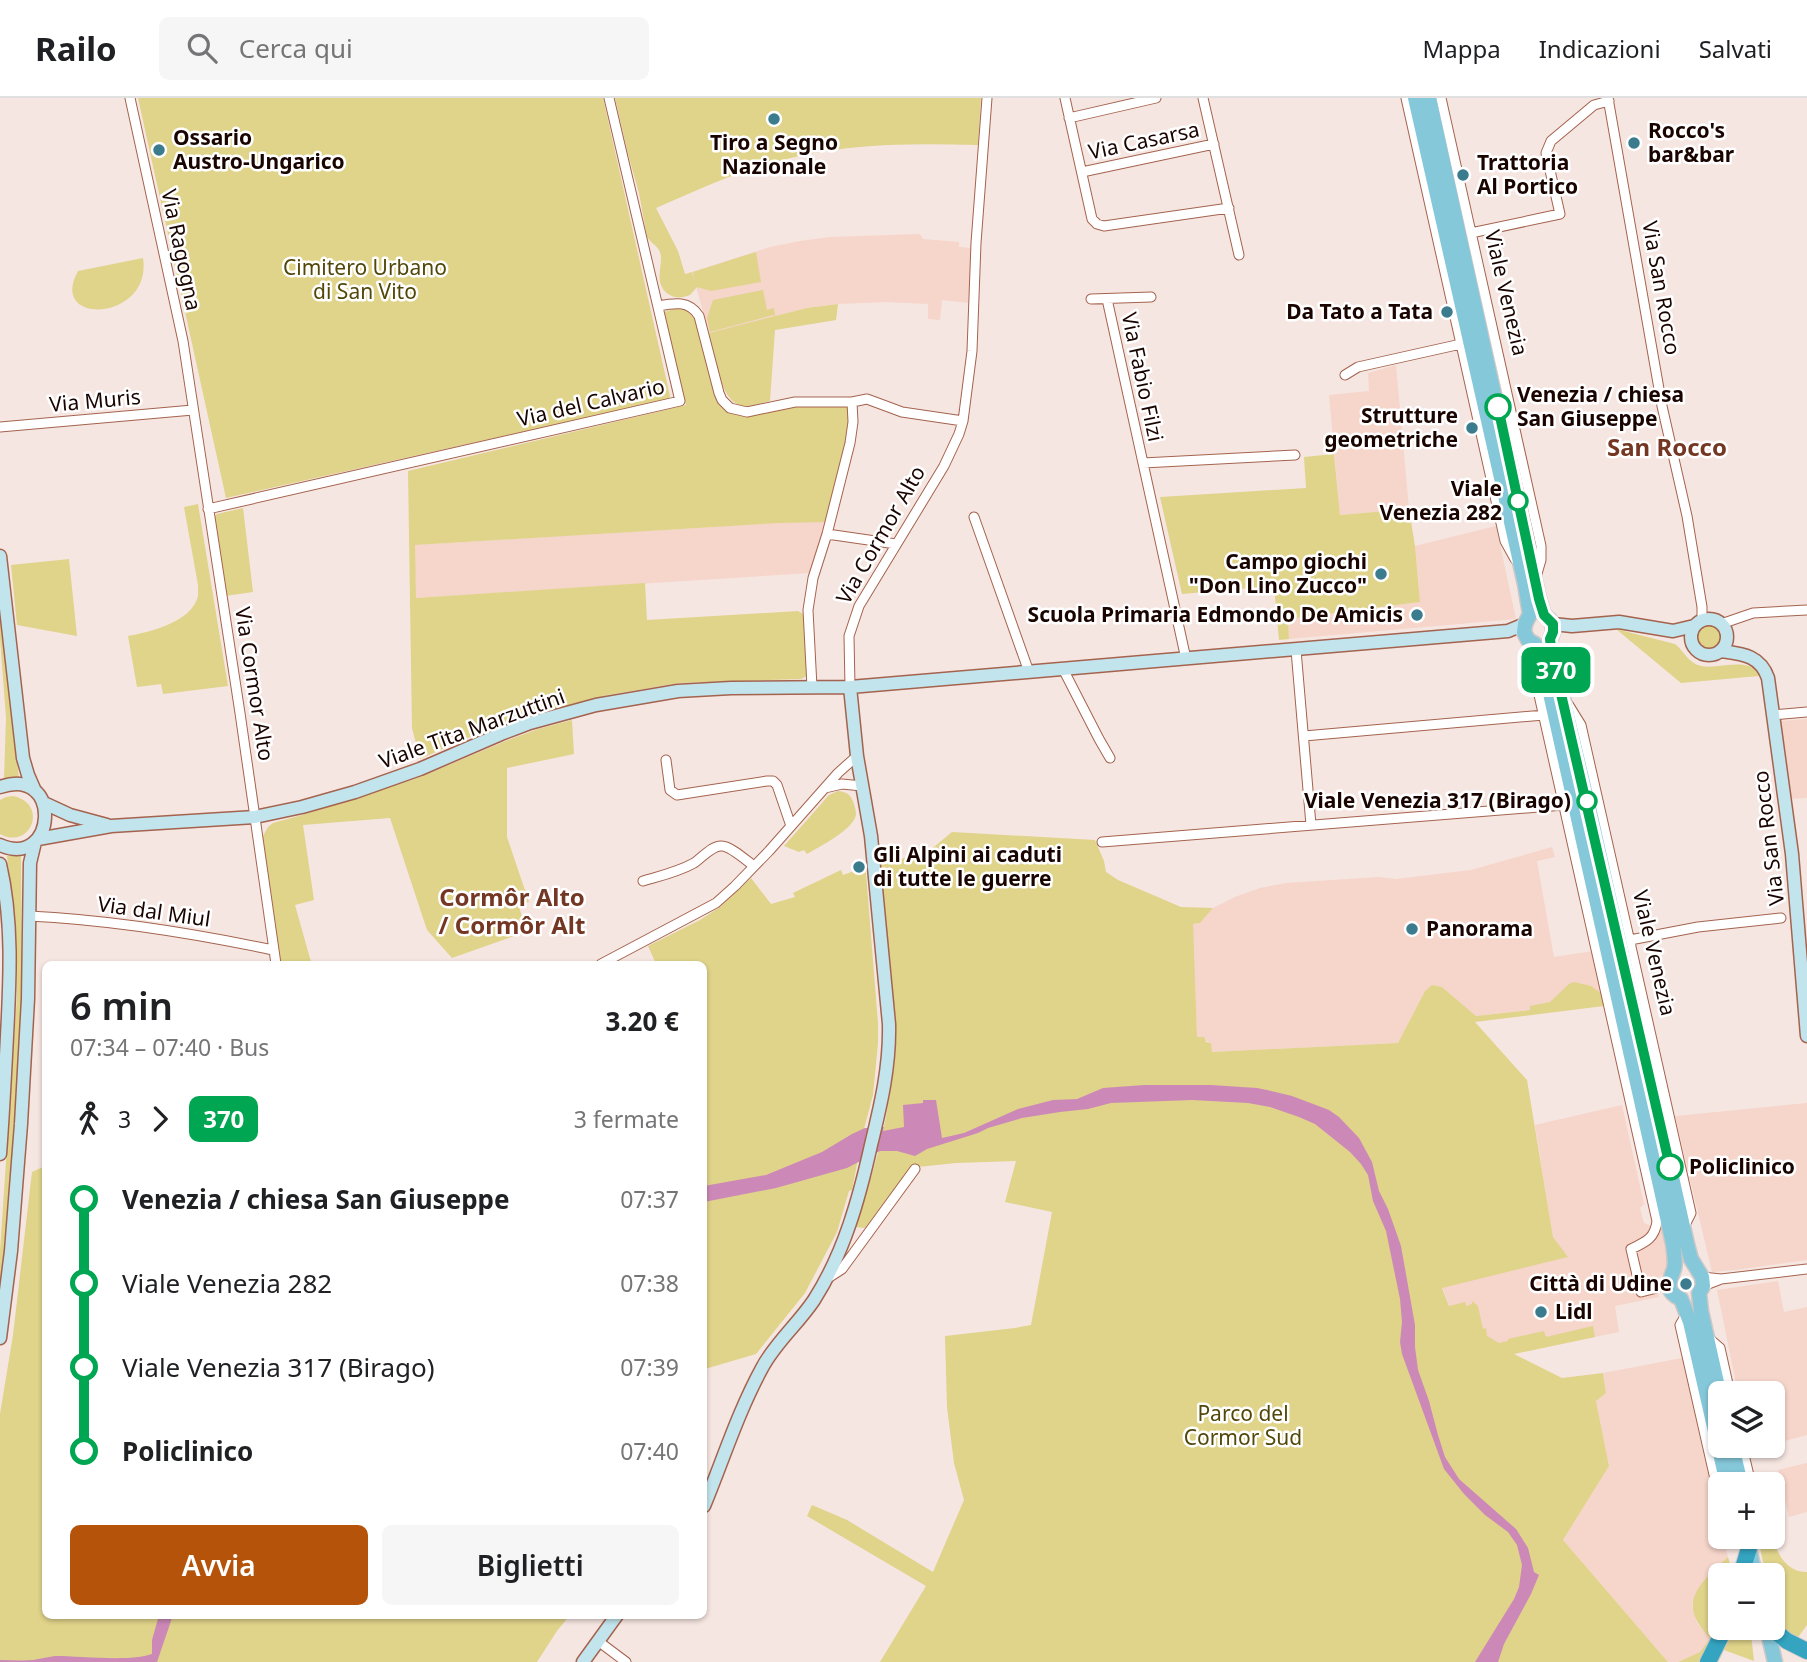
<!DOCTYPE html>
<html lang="it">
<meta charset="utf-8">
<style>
body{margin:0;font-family:"Noto Sans",sans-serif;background:#f6f6f6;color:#202124;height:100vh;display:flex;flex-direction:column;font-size:26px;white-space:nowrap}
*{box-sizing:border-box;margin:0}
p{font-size:23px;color:#757577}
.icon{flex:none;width:38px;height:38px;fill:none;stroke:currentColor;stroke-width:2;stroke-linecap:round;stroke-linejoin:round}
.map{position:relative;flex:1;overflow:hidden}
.side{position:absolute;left:42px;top:863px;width:665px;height:658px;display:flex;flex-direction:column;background:#fff;border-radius:10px;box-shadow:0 2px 5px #0004}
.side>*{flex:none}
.badge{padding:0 14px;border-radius:10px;font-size:24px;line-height:46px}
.controls{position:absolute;left:1708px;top:1283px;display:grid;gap:14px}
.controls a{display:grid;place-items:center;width:77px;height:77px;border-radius:10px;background:#fff;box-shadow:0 2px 5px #0004;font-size:35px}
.map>.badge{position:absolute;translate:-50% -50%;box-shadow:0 0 0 4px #fff}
.legs{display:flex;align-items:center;gap:10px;height:77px;padding:0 28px;font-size:23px}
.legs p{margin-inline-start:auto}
.overview{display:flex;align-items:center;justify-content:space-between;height:119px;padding:0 28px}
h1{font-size:38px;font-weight:600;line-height:52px}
.cta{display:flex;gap:14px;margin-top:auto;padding:14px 28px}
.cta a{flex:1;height:80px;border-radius:10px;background:#b45309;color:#fff;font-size:28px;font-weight:600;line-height:80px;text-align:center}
.cta a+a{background:#f6f6f6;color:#202124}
ul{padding:0 28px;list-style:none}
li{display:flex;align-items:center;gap:24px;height:84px;font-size:26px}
li i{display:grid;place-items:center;width:10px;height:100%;margin:0 9px;background:currentColor}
li i::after{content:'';width:18px;height:18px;margin:-9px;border:5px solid;border-radius:50%;background:#fff}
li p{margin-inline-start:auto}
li:first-child i{background:linear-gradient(#0000 50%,currentColor 0)}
li:last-child i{background:linear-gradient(currentColor 50%,#0000 0)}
header{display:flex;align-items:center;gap:42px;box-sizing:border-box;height:98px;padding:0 35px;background:#fff;border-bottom:2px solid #e0e0e0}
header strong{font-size:33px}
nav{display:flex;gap:38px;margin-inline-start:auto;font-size:24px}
.search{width:490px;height:63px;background:#f6f6f6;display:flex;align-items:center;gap:18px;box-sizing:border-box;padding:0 24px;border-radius:10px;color:#757577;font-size:26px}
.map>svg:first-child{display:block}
.built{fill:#f6d5ca}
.green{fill:#e0d38a}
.water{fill:#cc89b7}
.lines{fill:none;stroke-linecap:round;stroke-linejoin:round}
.street-casing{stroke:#a4634e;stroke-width:11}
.secondary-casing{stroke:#a4634e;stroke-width:15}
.primary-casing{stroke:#cdc8c7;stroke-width:17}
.highway-casing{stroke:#cdc8c7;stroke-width:18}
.street{stroke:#fff;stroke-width:9}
.secondary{stroke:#c2e4ec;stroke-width:12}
.primary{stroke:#85c8da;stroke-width:14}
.highway{stroke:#34a4c1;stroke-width:16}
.line-1-casing{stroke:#fff;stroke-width:16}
.line-1{stroke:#00a651;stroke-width:10}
.poi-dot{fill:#3a7b8e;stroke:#fff;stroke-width:2.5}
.stop-1-dot{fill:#fff;stroke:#00a651;stroke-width:3.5}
.labels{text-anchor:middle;stroke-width:5;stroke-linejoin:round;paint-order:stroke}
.poi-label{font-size:21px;font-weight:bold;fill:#1a0400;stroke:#fff;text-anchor:start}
.street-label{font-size:21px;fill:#1a0400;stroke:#fff}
.park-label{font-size:21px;fill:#524708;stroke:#fff}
.stop-label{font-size:21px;font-weight:bold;fill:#1a0400;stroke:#fff;text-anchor:start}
.quarter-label{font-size:24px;font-weight:bold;fill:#743723;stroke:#fff}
</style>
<header>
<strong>Railo</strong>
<div class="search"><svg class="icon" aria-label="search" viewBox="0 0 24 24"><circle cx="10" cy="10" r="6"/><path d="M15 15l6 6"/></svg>Cerca qui</div>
<nav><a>Mappa</a><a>Indicazioni</a><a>Salvati</a></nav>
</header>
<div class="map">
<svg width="1807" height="1564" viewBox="0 0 1807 1564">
<rect width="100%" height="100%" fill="#f6e6e1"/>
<!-- built -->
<path class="built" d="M920,136L923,141L959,144V149L972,150L968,205L942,202L940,222L928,221V206L886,204L838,206L807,210L709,235L692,174L770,149L800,143L830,139Z
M1396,267L1409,411L1340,417L1329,297L1369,293L1368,275Z
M812,423L826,424L810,475L416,500L414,447Z
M1496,428L1516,521L1289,541L1288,521L1420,504L1415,448Z
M1807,621V700L1790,701L1780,623Z
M1552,749L1555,759L1537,763L1554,859L1593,853L1603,904L1476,918L1442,889L1432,887L1425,893L1398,945L1211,954V945L1197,939L1192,826L1200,825L1213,810L1235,799L1260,790L1286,785L1379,779L1396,781L1471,772Z
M1807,1005V1162L1735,1172L1712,1174L1675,1018Z
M1622,1007L1644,1106L1640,1110L1644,1125L1663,1133L1669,1161L1666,1175L1655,1182L1659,1199L1615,1208L1619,1234L1472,1264L1442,1189L1567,1159L1553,1139L1535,1027Z
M1778,1183L1784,1214L1807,1209V1337L1773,1346V1295H1738L1717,1192Z
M1682,1260L1720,1428V1438L1723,1439L1728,1459L1705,1483L1695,1498L1692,1507L1697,1525L1710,1540L1700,1554L1678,1564H1668L1563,1442L1609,1368L1596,1303L1606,1294L1603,1275Z
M1807,1365V1414L1789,1419L1778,1372Z"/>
<!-- green -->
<path class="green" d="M138,0H603L670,298L669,301L226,400Z
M615,0H981L978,47C906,45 840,45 771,65C731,76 693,94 656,110L678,153L685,176L692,174L695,184L693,174L756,154L761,184L711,193L697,189L690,197C682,200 676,201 668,196C651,183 666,164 659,152C656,147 651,145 647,139L639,95L628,56Z
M143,160C153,223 47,229 78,173Z
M763,192L767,212L774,210L775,218L807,210L838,206L836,222L775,232L770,303C761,305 751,309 742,308C719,303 714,255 709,235L775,218L773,217L710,234L707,220L713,202Z
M677,210L687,212L695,221L719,305L727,313L795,307H843L848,310C854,331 832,399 826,424L780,425L415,447L416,500L645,485L647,522L798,513L805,517L807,578L801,581L680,585L608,597L504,624L420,661L412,630L408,373L686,307L664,214Z
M1334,356L1340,417L1409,411L1415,448L1420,504L1288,521L1289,541L1279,542L1274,488L1182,496L1160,399L1306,390L1304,359Z
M198,406L228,588L163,596L161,586L137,589L128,538C150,534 192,524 198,498C198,495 198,491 198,487L184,409Z
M243,410L253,494L225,498L214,419L217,416Z
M69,461L77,538L17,527L11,467Z
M0,502L19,681H4L6,620L0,540Z
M1693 539a16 16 0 1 1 32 0a16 16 0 1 1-32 0Z
M1616,531L1675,546C1684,553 1688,565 1701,568C1719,572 1751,557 1759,578L1681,585Z
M572,622L574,656L507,670V739L529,804L519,808L526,834L452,860L427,832L390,720L303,727L314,802L295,807L311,864L306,866H280L263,750V738L268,729L273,725L302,717L415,681L508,642L538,631Z
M838,693C848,694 851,697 854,706C855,709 856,714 856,717C853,732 819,749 807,756L804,752L799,754L784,748L829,697Z
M13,698C49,705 31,753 0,736V702L6,699Z
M952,734L1095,742L1104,763L1106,774L1118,782L1181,809L1213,810L1200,825L1193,826L1197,939H1204L1206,944L1211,945L1212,954L1398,945L1425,893L1432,887L1442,889L1476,918L1530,912V908L1550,904L1569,886L1574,884L1591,888L1602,896L1604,908L1475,924L1527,982L1553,1139L1568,1159L1442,1190L1449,1208L1465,1204L1466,1208L1472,1206V1203L1478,1208L1483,1231L1486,1230L1487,1238L1499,1245L1508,1243V1241L1544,1233L1546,1239L1593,1228L1595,1239L1514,1256L1562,1280L1603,1275L1606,1295L1596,1303L1609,1368L1563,1442L1668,1564H880L926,1488L807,1418L812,1407L847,1422L933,1474L964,1402L954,1365L947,1309L945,1238L1015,1230L1031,1227L1052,1114L1005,1104L1016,1063L956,1065L918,1069L902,1085H899L865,1130L856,1129L855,1127C860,1107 869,1088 874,1069C885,1033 890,997 894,960L875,736L882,763L923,758Z
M21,756L22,898L6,1149L0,1190V1153L17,898L16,838L7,758Z
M841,772L843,777L854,773L864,772L866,775L878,925V945L873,997L864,1031L852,1092L849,1093L837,1134L805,1195L756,1256L705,1271L704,1273V866H656L648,848L700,822L720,809L751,780L771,806L795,799L793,795Z
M45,1068L46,1517H570L557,1533L537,1564H0V1316L13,1237L32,1074Z
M1773,1438L1782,1439L1776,1449C1781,1463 1792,1475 1807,1474V1527L1796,1542L1781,1528C1778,1495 1798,1490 1763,1464L1758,1440Z
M1728,1459L1731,1469V1477H1720V1525L1701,1564H1678L1700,1554L1710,1540C1676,1505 1698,1487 1728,1459Z
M1733,1530L1745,1532L1751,1536L1754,1563L1724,1552L1718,1564H1714L1730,1531Z"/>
<!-- water -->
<path class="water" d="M1144,987H1211L1257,990L1267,992L1292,998L1329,1012L1339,1019L1359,1040L1372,1064L1379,1093L1388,1111L1401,1148L1415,1227V1249L1418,1272L1429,1303L1438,1337L1445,1359L1459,1381L1516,1431L1528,1450L1534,1474L1539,1477L1531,1496L1504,1546L1498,1564H1475L1514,1501L1519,1489L1522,1467L1517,1447L1508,1434L1485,1417L1464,1396L1444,1371L1402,1256L1400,1244L1402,1224L1400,1201L1386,1133L1373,1103L1368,1077L1361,1066L1350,1054L1315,1026L1299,1019L1270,1009L1248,1005L1192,1002L1111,1005L1088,1011L1060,1014L1022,1020L988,1030L978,1035L927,1051L915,1058L897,1053H880L847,1070L776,1090L704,1104V1088L766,1077L822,1054L852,1036L865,1030L884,1029L883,1033L904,1029L903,1007L923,1005V1002H936L942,1040L964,1035L1018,1011L1053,1002L1077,1001L1103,990Z
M159,1517H173L157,1564H0V1562C11,1562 22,1563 33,1562C40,1561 47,1559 55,1558C80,1558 130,1564 152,1556V1542Z"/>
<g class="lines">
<!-- street casing -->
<g class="street-casing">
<path id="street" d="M130,0L183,243L240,615L276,866
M1065,0L1092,121L1097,126L1104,128L1229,110
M1203,0L1239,157
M1406,0L1505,443L1515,461
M1441,0L1541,448V462L1536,479
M1608,0L1662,308L1687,418L1702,509V522
M1069,20L1156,0
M1082,74L1214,46
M1471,135L1560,116L1546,55L1551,43L1594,7L1609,3
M1091,201L1151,199
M1107,201L1186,561
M658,208C674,205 689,202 699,218L719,295L722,302L730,310L747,314L795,304H852L867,301L902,314L963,323
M1345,277L1358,269L1461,246
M0,329L193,312
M1143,365L1295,357
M208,411L680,303L609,0
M974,419L1029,574
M827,436L896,446
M1721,526L1753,515L1807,512
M1296,552L1311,727
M1063,571L1099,641L1110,660
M1545,578L1539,597L1657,1123C1655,1140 1646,1144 1631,1151L1641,1194L1657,1190
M812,589L808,512L813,480L827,436L850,345L853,324L852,304
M850,589L849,538L859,508L944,368L959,336L963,323L972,253L976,145L987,0
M1568,606L1581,627L1691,1115L1684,1129
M1773,617L1807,614
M1304,638L1544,617
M666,662L670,692L677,697L767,683H773L777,687L791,728
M825,690L842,686L862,688
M1102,744L1564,707
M643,783C660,778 678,774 694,765C702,760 712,747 722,748C730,748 747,763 754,768
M29,818C112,822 192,835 273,852
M1630,842L1698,829L1781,820
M601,866L716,805L735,788L769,753L838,675L857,658
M1702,1179L1721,1181L1703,1188
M828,1180L842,1171L915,1071
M1721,1181L1807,1171
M1687,1215L1680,1227L1720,1403
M1706,1238L1720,1250L1730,1295
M1742,1348L1751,1386
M598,1543L626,1564"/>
</g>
<!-- secondary casing -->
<g class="secondary-casing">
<path id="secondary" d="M0,458L23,660L28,677L35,693
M1691 539a18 18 0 1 1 36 0a18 18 0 1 1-36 0Z
M1553,526L1572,528L1619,524L1673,533L1694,528
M1721,553C1742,556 1760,557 1768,580L1792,756L1807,938
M0,689C63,667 57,772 0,747
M44,705L70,717L107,727
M38,741L111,728L255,719L302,709L355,694L420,671L501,636L530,625L596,607L678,593L731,590L850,589L1508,533L1525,526
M0,766C13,822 10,881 7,938C5,977 3,1017 0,1056
M0,1240L11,1153L21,1026L28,901L30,765L35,744
M704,1408C723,1362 738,1314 762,1270C775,1245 798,1226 814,1202C844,1155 859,1101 871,1047C881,1006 890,968 889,926L871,738L857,658L850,589
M583,1564L617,1517"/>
</g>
<!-- primary casing -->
<g class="primary-casing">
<path id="primary" d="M1415,0L1525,486L1530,516L1525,526L1524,534L1528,542L1535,546L1543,564L1673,1146C1674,1154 1676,1164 1674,1171C1669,1185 1664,1193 1681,1201L1690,1224L1727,1386
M1429,0L1539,501L1544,517L1550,522L1553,529V534L1550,542L1552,554L1590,714L1687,1146L1691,1161L1702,1179L1703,1188L1699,1195L1701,1213L1720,1298
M1732,1348L1741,1386
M1749,1438V1450L1755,1477
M1767,1530L1775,1564"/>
</g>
<!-- highway casing -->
<g class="highway-casing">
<path id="highway" d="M1741,1477L1749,1450
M1771,1530L1787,1543L1807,1553
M1708,1564L1725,1530"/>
</g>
<!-- street -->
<use href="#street" class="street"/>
<!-- secondary -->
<use href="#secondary" class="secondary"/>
<!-- primary -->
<use href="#primary" class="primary"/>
<!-- highway -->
<use href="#highway" class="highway"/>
</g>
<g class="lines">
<!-- line-1 casing -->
<g class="line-1-casing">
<path id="line-1" d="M1498,309L1539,501L1544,517L1553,526V534L1550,541L1552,557L1670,1069"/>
</g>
<!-- line-1 -->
<use href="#line-1" class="line-1"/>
</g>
<!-- markers -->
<g class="poi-dot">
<circle cx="774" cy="21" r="7"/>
<circle cx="1634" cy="45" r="7"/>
<circle cx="159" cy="52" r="7"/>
<circle cx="1463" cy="77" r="7"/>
<circle cx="1447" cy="214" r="7"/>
<circle cx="1472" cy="330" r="7"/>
<circle cx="1381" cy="476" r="7"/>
<circle cx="1417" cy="517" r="7"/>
<circle cx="859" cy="769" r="7"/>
<circle cx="1412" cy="831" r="7"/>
<circle cx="1686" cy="1186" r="7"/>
<circle cx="1541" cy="1214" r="7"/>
</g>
<g class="stop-1-dot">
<circle cx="1498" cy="309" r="12"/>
<circle cx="1518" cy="403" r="9"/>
<circle cx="1587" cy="703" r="9"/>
<circle cx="1670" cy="1069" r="12"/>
</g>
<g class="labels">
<!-- poi labels -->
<g class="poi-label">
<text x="1648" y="40">Rocco's<tspan x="1648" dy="24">bar&amp;bar</tspan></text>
<text x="173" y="47">Ossario<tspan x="173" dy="24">Austro-Ungarico</tspan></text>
<text x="774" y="52" text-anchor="middle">Tiro a Segno<tspan x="774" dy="24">Nazionale</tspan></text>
<text x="1477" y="72">Trattoria<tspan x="1477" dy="24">Al Portico</tspan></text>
<text x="1433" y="221" text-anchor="end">Da Tato a Tata</text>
<text x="1458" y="325" text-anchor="end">Strutture<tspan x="1458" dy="24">geometriche</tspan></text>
<text x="1367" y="471" text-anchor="end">Campo giochi<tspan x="1367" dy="24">"Don Lino Zucco"</tspan></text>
<text x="1403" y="524" text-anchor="end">Scuola Primaria Edmondo De Amicis</text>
<text x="873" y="764">Gli Alpini ai caduti<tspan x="873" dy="24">di tutte le guerre</tspan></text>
<text x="1426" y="838">Panorama</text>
<text x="1672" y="1193" text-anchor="end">Città di Udine</text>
<text x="1555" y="1221">Lidl</text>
</g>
<!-- street labels -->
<g class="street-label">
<text transform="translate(1144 43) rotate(-12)" y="7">Via Casarsa</text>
<text transform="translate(181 152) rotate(78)" y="7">Via Ragogna</text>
<text transform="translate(1661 190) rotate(80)" y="7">Via San Rocco</text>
<text transform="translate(1506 195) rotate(77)" y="7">Viale Venezia</text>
<text transform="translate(1142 279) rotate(78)" y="7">Via Fabio Filzi</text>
<text transform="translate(95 303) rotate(-5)" y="7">Via Muris</text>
<text transform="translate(591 305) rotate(-13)" y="7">Via del Calvario</text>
<text transform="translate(881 437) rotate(-60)" y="7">Via Cormor Alto</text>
<text transform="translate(254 586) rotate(81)" y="7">Via Cormor Alto</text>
<text transform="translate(472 631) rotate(-20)" y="7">Viale Tita Marzuttini</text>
<text transform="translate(1769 740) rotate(-97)" y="7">Via San Rocco</text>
<text transform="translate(154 814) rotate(8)" y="7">Via dal Miul</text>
<text transform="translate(1654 855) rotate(77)" y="7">Viale Venezia</text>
</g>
<!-- park labels -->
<g class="park-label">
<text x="365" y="177">Cimitero Urbano<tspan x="365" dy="24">di San Vito</tspan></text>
<text x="1243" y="1323">Parco del<tspan x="1243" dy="24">Cormor Sud</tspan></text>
</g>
<!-- stop labels -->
<g class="stop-label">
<text x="1517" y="304">Venezia / chiesa<tspan x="1517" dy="24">San Giuseppe</tspan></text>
<text x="1502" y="398" text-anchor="end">Viale<tspan x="1502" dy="24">Venezia 282</tspan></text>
<text x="1571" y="710" text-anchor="end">Viale Venezia 317 (Birago)</text>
<text x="1689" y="1076">Policlinico</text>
</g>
<!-- quarter labels -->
<g class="quarter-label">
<text x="1667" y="358">San Rocco</text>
<text x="512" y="808">Cormôr Alto<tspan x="512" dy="28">/ Cormôr Alt</tspan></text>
</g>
</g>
</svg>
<div class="controls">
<a><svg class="icon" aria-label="layers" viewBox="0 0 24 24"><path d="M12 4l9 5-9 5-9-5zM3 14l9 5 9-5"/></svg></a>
<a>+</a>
<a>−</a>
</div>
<b class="badge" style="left:1556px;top:572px;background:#00a651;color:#fff">370</b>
<section class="side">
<div class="overview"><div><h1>6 min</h1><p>07:34 – 07:40 · Bus</p></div><b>3.20 €</b></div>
<div class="legs"><svg class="icon" aria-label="walk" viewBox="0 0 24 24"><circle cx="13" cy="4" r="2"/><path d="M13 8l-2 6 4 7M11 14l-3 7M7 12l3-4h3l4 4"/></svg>3<svg class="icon" aria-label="forward" viewBox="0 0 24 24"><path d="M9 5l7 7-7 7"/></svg><b class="badge" style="background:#00a651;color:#fff">370</b><p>3 fermate</p></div>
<ul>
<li><i style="color:#00a651"></i><b>Venezia / chiesa San Giuseppe</b><p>07:37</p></li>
<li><i style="color:#00a651"></i><span>Viale Venezia 282</span><p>07:38</p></li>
<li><i style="color:#00a651"></i><span>Viale Venezia 317 (Birago)</span><p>07:39</p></li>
<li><i style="color:#00a651"></i><b>Policlinico</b><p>07:40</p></li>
</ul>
<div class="cta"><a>Avvia</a><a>Biglietti</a></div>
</section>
</div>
